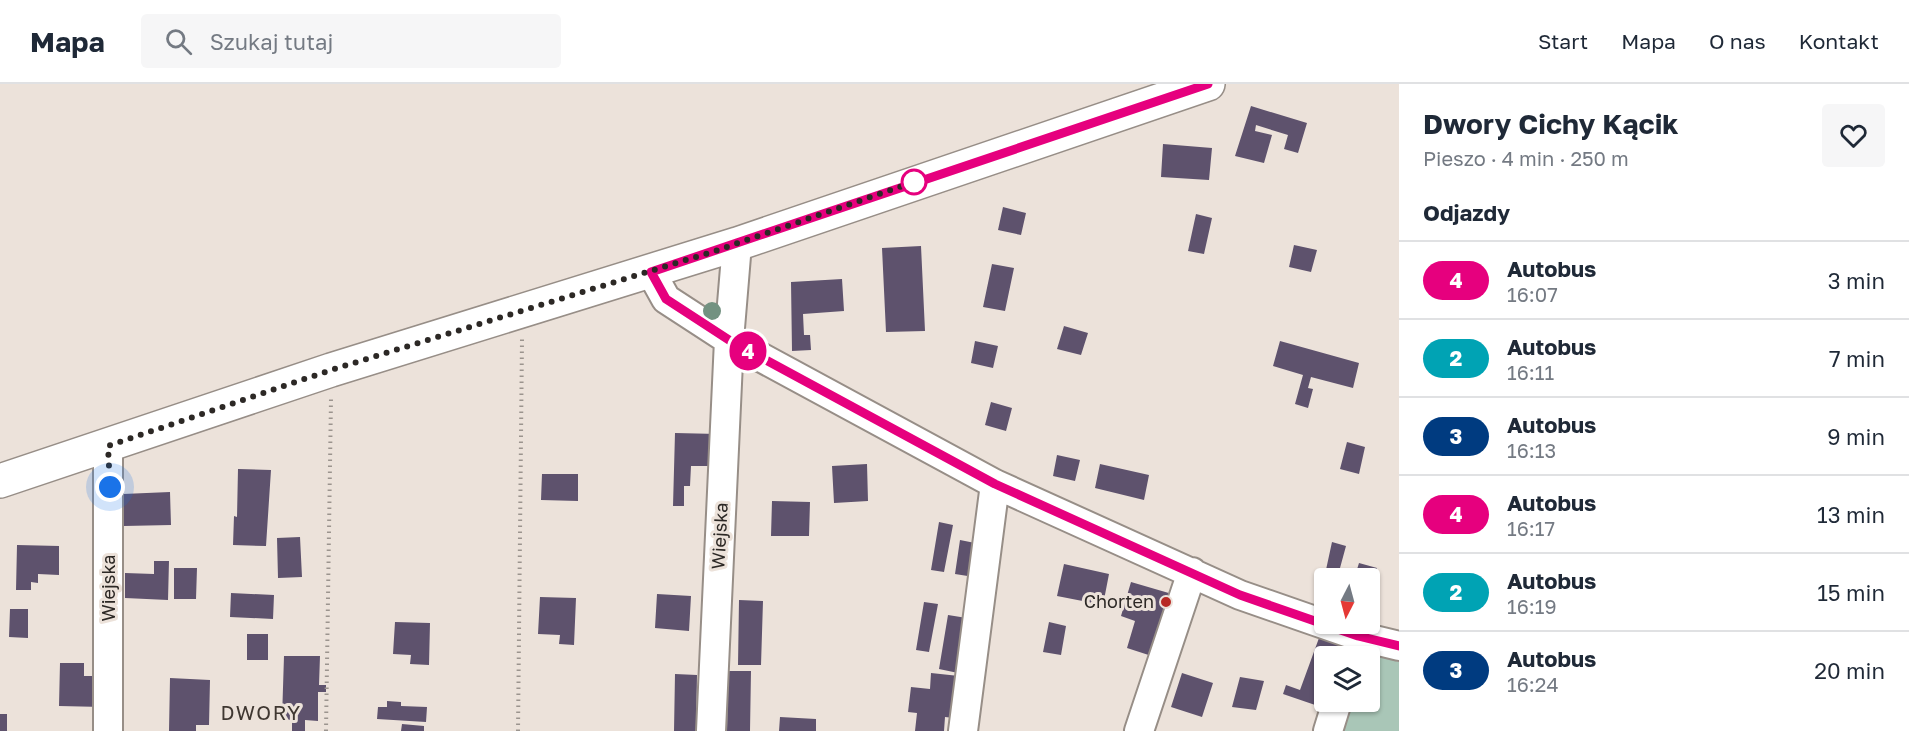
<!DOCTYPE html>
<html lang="pl">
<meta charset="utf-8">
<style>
body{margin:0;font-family:"Golos Text",sans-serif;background:#f6f6f7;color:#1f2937;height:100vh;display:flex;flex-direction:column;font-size:22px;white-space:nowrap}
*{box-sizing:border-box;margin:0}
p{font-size:20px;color:#747a83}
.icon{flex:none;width:33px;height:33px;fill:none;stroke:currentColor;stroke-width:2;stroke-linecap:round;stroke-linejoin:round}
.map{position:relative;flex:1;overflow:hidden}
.panel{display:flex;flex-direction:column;background:#fff;width:510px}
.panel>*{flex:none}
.badge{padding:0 12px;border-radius:20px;font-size:21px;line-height:39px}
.needle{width:39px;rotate:186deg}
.controls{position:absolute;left:1314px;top:484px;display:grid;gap:12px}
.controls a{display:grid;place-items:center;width:66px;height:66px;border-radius:6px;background:#fff;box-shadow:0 2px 4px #0004;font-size:30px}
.you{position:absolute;width:30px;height:30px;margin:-15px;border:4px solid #fff;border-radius:50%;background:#1a73e8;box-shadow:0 0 0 9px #1a73e833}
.map>.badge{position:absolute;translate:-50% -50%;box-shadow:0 0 0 3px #fff}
h2{padding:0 24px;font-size:22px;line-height:54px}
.round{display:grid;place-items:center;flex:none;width:63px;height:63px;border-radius:6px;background:#f6f6f7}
.overview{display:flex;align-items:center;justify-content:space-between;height:102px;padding:0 24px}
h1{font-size:28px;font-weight:700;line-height:45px}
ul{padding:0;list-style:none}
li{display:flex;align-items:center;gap:18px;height:78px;padding:0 24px;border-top:2px solid #e0e1e3}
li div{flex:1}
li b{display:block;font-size:22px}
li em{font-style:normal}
li .badge{min-width:66px;font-weight:700;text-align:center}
header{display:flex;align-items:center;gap:36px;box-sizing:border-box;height:84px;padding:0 30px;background:#fff;border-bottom:2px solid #e0e1e3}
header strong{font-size:28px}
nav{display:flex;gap:33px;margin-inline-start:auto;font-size:21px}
.search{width:420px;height:54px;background:#f6f6f7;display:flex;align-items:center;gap:15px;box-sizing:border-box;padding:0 21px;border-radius:6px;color:#747a83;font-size:22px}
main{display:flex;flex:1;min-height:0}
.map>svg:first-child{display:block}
.green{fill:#a9c6b7}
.building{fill:#5e526d}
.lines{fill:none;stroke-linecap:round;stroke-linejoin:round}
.minor-casing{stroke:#978e87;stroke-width:32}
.tertiary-casing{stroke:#978e87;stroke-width:36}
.path{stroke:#9b948e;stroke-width:4;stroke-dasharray:1.5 4.5;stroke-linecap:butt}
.minor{stroke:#fff;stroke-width:28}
.tertiary{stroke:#fff;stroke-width:33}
.tree{fill:#739281}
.line-casing{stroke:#fff;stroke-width:14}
.line{stroke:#e6007e;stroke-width:9}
.walk{stroke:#2c2825;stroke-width:6;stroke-dasharray:0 10.8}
.stop-dot{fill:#fff;stroke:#e6007e;stroke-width:3}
.poi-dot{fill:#b82924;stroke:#ece2da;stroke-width:2}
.labels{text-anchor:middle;stroke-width:6;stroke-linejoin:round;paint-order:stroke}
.street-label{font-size:18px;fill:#2c2825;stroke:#ece2da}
.poi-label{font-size:18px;fill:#2c2825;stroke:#ece2da;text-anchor:end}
.neighbourhood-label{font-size:20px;letter-spacing:1.5px;fill:#3f3731;stroke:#ece2da}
</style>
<header>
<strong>Mapa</strong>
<div class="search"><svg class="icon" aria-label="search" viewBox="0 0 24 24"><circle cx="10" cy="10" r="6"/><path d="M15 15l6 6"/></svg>Szukaj tutaj</div>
<nav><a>Start</a><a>Mapa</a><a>O nas</a><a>Kontakt</a></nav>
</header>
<main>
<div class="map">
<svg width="1399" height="647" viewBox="0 0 1399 647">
<rect width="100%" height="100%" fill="#ece2da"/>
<!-- green -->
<path class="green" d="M1376,571L1399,578V647H1334L1343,618H1370V574Z"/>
<!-- building -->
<path class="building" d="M1251,22L1307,39L1298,69L1284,65L1288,51L1256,41L1255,47L1272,51L1264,79L1235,72Z
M1163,60L1212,64L1209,96L1161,93Z
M1003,123L1026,129L1021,151L998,146Z
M1196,130L1212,134L1204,170L1188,167Z
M1294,161L1317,166L1311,188L1289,183Z
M921,162L925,247L886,248L882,164Z
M992,180L1014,184L1005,227L983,223Z
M842,195L844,227L803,230L804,251H810L811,266L792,267L791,198Z
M1064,242L1088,249L1081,271L1057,265Z
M975,257L998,262L993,284L971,279Z
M1280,257L1359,279L1353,304L1311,293L1308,304L1313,305L1308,324L1295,320L1303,291L1273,282Z
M991,318L1012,324L1006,347L985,341Z
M675,349L718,350L717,382H691L690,402H684V422H673Z
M1347,358L1365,363L1359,390L1340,385Z
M1057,371L1080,376L1075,397L1053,392Z
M867,380L868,417L834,419L832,382Z
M1100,380L1149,391L1144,416L1095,404Z
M238,385L271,386L266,462L233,461L234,432L237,433Z
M542,390H578V417L541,416Z
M170,408L171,441L124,442L123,410Z
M772,417L810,418L809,452H771Z
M939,438L953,441L944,488L931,486Z
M300,453L302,493L278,494L277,454Z
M960,456L980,460L974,493L955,490Z
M1332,458L1346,462L1337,495H1324Z
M17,461L59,462V491L38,490V499L31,498V506H16Z
M154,477H169L168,516L125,514V489L154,490Z
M1359,479L1377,484L1370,509V495H1354Z
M1064,480L1109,490L1103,521L1057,512Z
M174,484H197L196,515H174Z
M1131,498L1179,512L1161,575L1127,564L1135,537L1121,532Z
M231,509L274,511L273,535L230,533Z
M657,510L691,512L689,547L655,544Z
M540,513L576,514L574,561L559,560L560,551L538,550Z
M739,516L763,517L761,581H738Z
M924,518L938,520L929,568L916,566Z
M10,525H28V554L9,553Z
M948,531L973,535L963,590L939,585Z
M395,538L430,539L429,581L410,580L411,571L393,570Z
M1049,538L1066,542L1061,571L1043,568Z
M247,550H268V576H247Z
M1319,554L1343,563L1340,573H1324V614L1321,623L1283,610L1286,601L1300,606Z
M284,572H320L319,601H326V608H318V637L305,636V647H292V636L282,635Z
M60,579H84V592H104L103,623L59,622Z
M728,587H751L750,647H727Z
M931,589L959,592L954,634L945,633L944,647H915L917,629L908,628L911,603L930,605Z
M1182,589L1213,599L1202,633L1171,623Z
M675,590L697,591L696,647H674Z
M1240,593L1264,597L1256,626L1232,623Z
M170,594L210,596L209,641H196V647H169Z
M387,617L401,618V622L427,623L426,638L377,635L378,623H387Z
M0,630H7V647H0Z
M780,633L816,635V647H779Z
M402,640L424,642V647H401Z"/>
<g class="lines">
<!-- minor casing -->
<g class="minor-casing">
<path id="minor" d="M651,188L666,215L729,256L995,400L1240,511L1358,552L1399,562
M108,647V362
M711,647L729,256L737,160
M963,647L995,400
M1139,647L1192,488
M1328,647L1337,618"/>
</g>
<!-- tertiary casing -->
<g class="tertiary-casing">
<path id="tertiary" d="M0,397L331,286L737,160L1208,0"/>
</g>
<!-- path -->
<path class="path" d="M326,647L331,315
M518,647L522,255"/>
<!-- minor -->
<use href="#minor" class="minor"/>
<!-- tertiary -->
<use href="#tertiary" class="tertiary"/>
</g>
<!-- trees -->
<circle class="tree" cx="712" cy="227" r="9"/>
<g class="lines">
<!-- line casing -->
<g class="line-casing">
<path id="line" d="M1208,0L651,188L666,215L729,256L995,400L1240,511L1358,552L1399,562"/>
</g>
<!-- line -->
<use href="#line" class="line"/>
<!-- walk -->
<path class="walk" d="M110,403L108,362L331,286L715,167L914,98"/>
</g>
<!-- markers -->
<circle class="stop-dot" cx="914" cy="98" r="12"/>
<circle class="poi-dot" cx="1166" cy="518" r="6"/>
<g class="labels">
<!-- street labels -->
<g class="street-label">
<text transform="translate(720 452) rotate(-87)" y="6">Wiejska</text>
<text transform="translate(109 504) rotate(-90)" y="6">Wiejska</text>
</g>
<!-- poi labels -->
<g class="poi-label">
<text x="1154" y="524">Chorten</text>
</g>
<!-- neighbourhood labels -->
<g class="neighbourhood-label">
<text x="261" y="636">DWORY</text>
</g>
</g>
</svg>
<div class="controls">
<a><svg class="needle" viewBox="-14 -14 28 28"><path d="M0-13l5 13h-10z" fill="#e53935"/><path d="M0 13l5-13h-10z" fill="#747a83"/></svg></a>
<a><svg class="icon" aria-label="layers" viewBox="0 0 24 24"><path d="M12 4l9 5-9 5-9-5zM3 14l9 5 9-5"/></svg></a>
</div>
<div class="you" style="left:110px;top:403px"></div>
<b class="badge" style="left:748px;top:267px;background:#e6007e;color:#fff">4</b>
</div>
<section class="panel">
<div class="overview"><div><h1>Dwory Cichy Kącik</h1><p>Pieszo · 4 min · 250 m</p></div><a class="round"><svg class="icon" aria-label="heart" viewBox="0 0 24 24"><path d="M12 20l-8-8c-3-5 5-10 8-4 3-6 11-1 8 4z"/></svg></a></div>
<h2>Odjazdy</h2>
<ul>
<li><span class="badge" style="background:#e6007e;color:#fff">4</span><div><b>Autobus</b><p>16:07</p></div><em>3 min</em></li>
<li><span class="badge" style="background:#00a3b4;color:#fff">2</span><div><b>Autobus</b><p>16:11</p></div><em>7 min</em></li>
<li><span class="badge" style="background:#003b80;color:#fff">3</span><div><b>Autobus</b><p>16:13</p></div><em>9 min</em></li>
<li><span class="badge" style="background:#e6007e;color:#fff">4</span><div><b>Autobus</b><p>16:17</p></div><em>13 min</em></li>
<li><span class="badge" style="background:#00a3b4;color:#fff">2</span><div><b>Autobus</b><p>16:19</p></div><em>15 min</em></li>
<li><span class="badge" style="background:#003b80;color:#fff">3</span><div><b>Autobus</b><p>16:24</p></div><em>20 min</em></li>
</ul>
</section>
</main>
